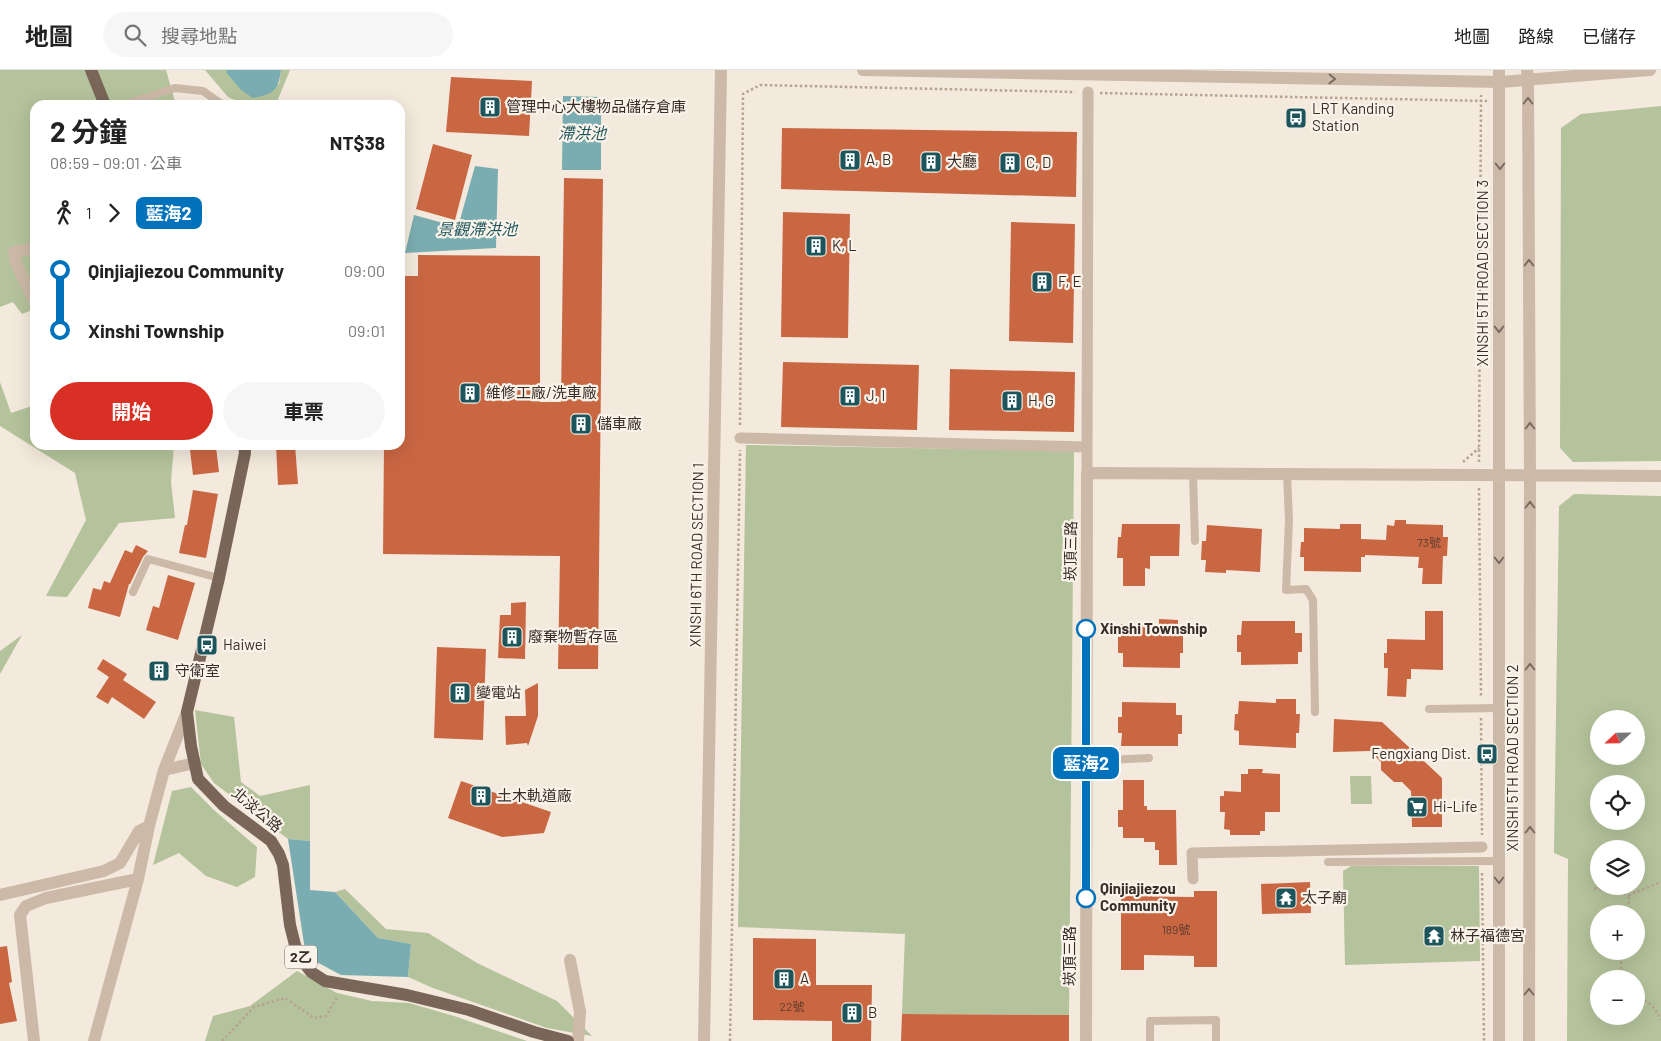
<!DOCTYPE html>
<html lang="zh-TW">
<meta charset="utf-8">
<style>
body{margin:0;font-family:Barlow,"Noto Sans TC",sans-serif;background:#f6f6f6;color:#222;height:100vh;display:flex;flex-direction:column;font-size:19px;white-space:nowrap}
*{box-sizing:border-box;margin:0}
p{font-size:16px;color:#767676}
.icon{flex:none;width:28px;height:28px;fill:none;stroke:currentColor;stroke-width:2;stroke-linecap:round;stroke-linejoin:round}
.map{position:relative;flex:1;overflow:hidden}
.panel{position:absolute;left:30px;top:30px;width:375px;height:350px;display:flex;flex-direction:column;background:#fff;border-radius:15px;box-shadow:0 5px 20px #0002}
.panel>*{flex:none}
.badge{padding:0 10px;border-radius:8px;font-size:18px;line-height:32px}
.needle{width:32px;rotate:248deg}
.buttons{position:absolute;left:1590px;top:640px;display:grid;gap:10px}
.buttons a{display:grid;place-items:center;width:55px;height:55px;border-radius:50%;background:#fff;box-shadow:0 5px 20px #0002;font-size:25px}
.map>.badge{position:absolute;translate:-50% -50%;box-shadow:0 0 0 2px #fff}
.legs{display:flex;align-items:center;gap:8px;height:55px;padding:0 20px;font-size:16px}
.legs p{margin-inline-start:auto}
.head{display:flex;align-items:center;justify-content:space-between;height:85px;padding:0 20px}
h1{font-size:28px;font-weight:700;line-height:38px}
.action{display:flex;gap:10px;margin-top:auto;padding:10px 20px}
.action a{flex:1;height:58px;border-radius:30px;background:#d93025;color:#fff;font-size:20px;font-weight:700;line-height:58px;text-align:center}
.action a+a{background:#f6f6f6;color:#222}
ul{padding:0 20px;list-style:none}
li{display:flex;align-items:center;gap:18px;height:60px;font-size:19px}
li i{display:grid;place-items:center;width:8px;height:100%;margin:0 6px;background:currentColor}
li i::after{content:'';width:12px;height:12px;margin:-6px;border:4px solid;border-radius:50%;background:#fff}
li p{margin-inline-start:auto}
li:first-child i{background:linear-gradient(#0000 50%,currentColor 0)}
li:last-child i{background:linear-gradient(currentColor 50%,#0000 0)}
header{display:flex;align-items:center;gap:30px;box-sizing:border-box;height:70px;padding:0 25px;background:#fff;border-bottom:1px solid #e0e0e0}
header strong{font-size:24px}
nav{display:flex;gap:28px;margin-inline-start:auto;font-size:18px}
.search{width:350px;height:45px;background:#f6f6f6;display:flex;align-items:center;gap:12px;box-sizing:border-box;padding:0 18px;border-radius:28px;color:#767676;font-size:19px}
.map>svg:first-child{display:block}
.green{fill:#b4c39b;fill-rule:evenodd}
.water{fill:#7aadb1}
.building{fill:#ca6743}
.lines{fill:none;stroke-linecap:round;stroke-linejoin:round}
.path{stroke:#b7a392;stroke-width:2.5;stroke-dasharray:2.5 2.5;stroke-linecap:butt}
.service{stroke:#ccb9a7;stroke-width:8}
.pedestrian{stroke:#ccb9a7;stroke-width:11}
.minor{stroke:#ccb9a7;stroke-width:12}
.tertiary{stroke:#ccb9a7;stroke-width:12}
.primary{stroke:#7a6559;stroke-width:12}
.oneway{stroke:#7b6c61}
.line-1-casing{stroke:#fff;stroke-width:11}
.line-1{stroke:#0072bc;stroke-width:8}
.stop-1-dot{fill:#fff;stroke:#0072bc;stroke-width:2.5}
.labels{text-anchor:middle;stroke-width:4.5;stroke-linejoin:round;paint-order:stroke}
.number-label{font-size:12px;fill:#5c3c2f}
.shield{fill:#faf3e9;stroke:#726862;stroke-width:1}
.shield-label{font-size:14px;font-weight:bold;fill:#382d28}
.poi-label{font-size:15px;fill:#382d28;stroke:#faf3e9;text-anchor:start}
.street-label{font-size:15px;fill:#382d28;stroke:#faf3e9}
.stop-label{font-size:15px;font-weight:bold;fill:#382d28;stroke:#faf3e9;text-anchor:start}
.water-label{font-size:16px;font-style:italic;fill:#1c555b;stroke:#faf3e9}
</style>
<header>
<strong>地圖</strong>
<div class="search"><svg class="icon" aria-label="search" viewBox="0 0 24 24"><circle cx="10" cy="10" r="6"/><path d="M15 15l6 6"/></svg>搜尋地點</div>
<nav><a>地圖</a><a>路線</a><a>已儲存</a></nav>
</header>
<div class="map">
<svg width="1661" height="971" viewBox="0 0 1661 971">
<rect width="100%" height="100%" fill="#f3e9dc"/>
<!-- green -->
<path class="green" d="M0,0H166L176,35H35V239L22,244L13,232L0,237Z
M205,0H227V2L279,14L281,0H290L276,34L273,35H246L228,27Z
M1661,36V391L1573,392L1560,378L1561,58L1581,44Z
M0,312L11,343L35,335V375H174L171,412L175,448L119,453L67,527L46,526L86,450L75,403L0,356Z
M746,375L1074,381L1069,945L902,944L905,864L738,857Z
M1574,424L1661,426V971H1567L1568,789L1554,783L1559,436ZM1599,649H1636V686H1599ZM1599,714H1636V751H1599ZM1599,779H1636V816H1599ZM1599,844H1636V881H1599ZM1599,909H1636V946H1599Z
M22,565L0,604V581Z
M195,640L234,647L241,712L260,726L310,715V771L288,769L214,713L201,694Z
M1350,706H1371L1372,734H1351Z
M191,717L215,741L257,777L255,807L237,817L206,806L179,783L153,795L172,721Z
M1351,796H1479L1480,891L1345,895L1343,801Z
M345,819L386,859L428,863L477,893L557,931L592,966L547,958L433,918L408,907L411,874L378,868L335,822Z
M297,901L337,923L372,931L409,933L454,946L527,971H205L213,946L250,936Z"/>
<!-- water -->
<path class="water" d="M227,0H281C278,21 274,24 253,28L241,20L226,2Z
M563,26L601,27V100H562Z
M475,96L498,99L496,178L405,183L414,145L458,157Z
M288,769L310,771V820L335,822L378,868L411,874L408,907L341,905L311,889L305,880Z"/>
<!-- building -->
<path class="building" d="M451,7L532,11L529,66L446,62Z
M782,58L1077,62L1076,127L781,119Z
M433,74L472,85L455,150L416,139Z
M564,108L603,109L598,599H558L560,486L383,484L384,375H400L401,206H418V185L540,186V332H561Z
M783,142L850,144L848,268L781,267Z
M1011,152L1075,154L1073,273L1009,271Z
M783,292L919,295L917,360L781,357Z
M950,299L1075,302L1074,362L949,360Z
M276,375H295L298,414L278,415Z
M216,377L219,402L193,405L190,380Z
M193,420L218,424L206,488L179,483L185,455H187Z
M1395,450H1406V454L1443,455V467H1448L1447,486H1443L1442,514H1422L1423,498H1418L1419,487L1365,485V487H1361V502L1304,501V487H1300L1301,472H1304V458L1340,459V454H1361V469L1386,470L1387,455L1394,456Z
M1122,454H1180L1179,486H1150V499L1145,498V516H1123V488H1117L1118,467H1121Z
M1207,455L1262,459L1260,502L1226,500V503L1205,502L1206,490H1201L1202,471H1206Z
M136,475L148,481L143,487L130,514H129L120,547L88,538L93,518L101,520L104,511L110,513L125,480L132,483Z
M168,505L195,513L178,570L146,560L153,536L159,538Z
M526,532L525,589L498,588L500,545H511V533Z
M1425,541H1443V600L1411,599V609H1407L1406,627L1387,626L1388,598H1384V583H1387V569L1425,570Z
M1159,549L1178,550V566H1183V583H1180V598L1123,597V583H1118V567H1121V554H1159Z
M1242,551H1295V563H1302V582H1298V594L1241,595V582H1237V565H1241Z
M437,577L486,579L483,670L434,668Z
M103,589L127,604L123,610L156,632L144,649L112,627L108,634L96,627L109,607L97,599Z
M538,613V646L528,676L527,673L506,675L505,646H526L525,620Z
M1276,629H1296V644H1300L1299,663H1296V678L1239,675V661L1234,660L1235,644H1238L1239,631L1276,633Z
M1122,632L1176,633V645H1182V664H1178V676H1121L1122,663H1118V647H1122Z
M1334,649L1382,652L1442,708V757H1412L1411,721L1402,712H1394L1381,700V692L1370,681L1333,682Z
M1248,699H1263L1262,703L1280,704V742H1265V761H1260V765H1230V760L1224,759L1225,742H1220V726H1224V721L1241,722V704H1248Z
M1123,710H1144V736H1147V740H1176L1177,795H1159V780H1155V772H1144V768H1123V757H1118V740H1123Z
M461,711L551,742L544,763L502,767L448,748Z
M1310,812L1311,843L1262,844L1261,814Z
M1194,821H1217V897H1194V886L1144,885V900H1121V826L1194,827Z
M753,868L816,869V915H872L871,971H832V951L753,950Z
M7,876L12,912L9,913L17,951L0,954V877Z
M902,944L1069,945V971H901Z"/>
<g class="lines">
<!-- path -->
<path class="path" d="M1100,23L1487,31
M740,355L743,24L760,15L1075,22
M1463,392L1479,378
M1479,392L1481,25
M1479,418L1481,627
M1481,648L1482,765
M1482,803L1484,971
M1594,818L1629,825L1661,812
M1628,844L1629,825
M1622,909L1621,890L1624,881
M1636,925C1648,931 1656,938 1661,950
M222,971L254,937L285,928L314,948L326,946L338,926
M730,971L740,380"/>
<!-- service -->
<path class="service" d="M123,35L175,18L203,21L223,35
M1193,404L1195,471
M1287,404L1289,450L1286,520L1306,519L1313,530L1315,642
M133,522L148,489L219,508
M1429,639L1499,638
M1086,691L1149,688
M1328,792L1499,791
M1150,971V951L1216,950V971"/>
<!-- pedestrian -->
<path class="pedestrian" d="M740,368L1087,377
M1087,403L1088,22
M1193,809L1192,783L1482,777"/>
<!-- minor -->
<path class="minor" d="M1499,0V971
M1527,0L1528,10L1530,405L1529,971
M35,178L14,182L16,193L35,233
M164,700L195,693
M0,825L104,801L120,793L139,761L149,756
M570,890L580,942L578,971
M34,971L20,845L26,836L46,828L138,809
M94,971L138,809L149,756L164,700L187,642
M704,971L721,0
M1086,971L1087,403L1661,406"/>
<!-- tertiary -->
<path class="tertiary" d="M863,0L1500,12L1650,0"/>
<!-- primary -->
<path class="primary" d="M91,0L105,35
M244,375L245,383L219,508L187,642L191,676L198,709L224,736L271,771L279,784L283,795L290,855L295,875L302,890L311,902L325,911L407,925L469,940L534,962L568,971"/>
</g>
<!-- one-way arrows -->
<defs><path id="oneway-chevron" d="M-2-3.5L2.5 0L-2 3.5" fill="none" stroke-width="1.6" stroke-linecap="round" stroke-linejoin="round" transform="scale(1.25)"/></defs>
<g class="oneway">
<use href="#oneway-chevron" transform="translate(1332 9) rotate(1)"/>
<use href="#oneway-chevron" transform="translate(1528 31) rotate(-90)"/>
<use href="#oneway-chevron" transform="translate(1500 96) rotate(90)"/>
<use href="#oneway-chevron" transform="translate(1529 193) rotate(-90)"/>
<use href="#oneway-chevron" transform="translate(1499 259) rotate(90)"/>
<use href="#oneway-chevron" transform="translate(1530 356) rotate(-90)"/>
<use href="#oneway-chevron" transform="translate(1530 435) rotate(-90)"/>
<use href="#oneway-chevron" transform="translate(1499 490) rotate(90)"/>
<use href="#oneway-chevron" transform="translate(1530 597) rotate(-90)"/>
<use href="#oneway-chevron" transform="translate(1530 760) rotate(-90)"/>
<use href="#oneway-chevron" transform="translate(1499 810) rotate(90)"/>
<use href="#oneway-chevron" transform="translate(1529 922) rotate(-90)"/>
</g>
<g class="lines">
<!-- line-1 casing -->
<g class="line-1-casing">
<path id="line-1" d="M1086,828V559"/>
</g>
<!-- line-1 -->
<use href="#line-1" class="line-1"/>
</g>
<!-- icons -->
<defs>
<g id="building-square" transform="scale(1.125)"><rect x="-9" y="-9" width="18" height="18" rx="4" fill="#1c555b" stroke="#faf3e9"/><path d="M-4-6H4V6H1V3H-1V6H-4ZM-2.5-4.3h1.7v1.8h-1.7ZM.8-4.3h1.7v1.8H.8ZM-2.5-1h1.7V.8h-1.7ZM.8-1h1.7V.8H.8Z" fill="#fff"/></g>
<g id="bus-square" transform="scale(1.125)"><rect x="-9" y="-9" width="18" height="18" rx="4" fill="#1c555b" stroke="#faf3e9"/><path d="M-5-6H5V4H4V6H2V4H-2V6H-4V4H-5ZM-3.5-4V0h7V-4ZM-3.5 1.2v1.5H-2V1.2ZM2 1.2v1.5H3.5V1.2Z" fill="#fff"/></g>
<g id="supermarket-square" transform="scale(1.125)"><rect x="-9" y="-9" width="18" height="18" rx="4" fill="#1c555b" stroke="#faf3e9"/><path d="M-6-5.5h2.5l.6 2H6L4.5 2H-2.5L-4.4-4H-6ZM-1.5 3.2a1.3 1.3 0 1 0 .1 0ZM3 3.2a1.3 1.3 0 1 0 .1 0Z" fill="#fff"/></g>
<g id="temple-square" transform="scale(1.125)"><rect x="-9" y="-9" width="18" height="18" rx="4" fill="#1c555b" stroke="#faf3e9"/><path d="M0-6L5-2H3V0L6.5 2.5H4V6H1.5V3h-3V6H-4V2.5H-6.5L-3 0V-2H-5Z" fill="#fff"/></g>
</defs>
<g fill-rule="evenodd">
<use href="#building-square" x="490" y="37"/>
<use href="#bus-square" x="1296" y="48"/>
<use href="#building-square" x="850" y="90"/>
<use href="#building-square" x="931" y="92"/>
<use href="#building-square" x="1010" y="93"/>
<use href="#building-square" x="816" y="176"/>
<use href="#building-square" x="1042" y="212"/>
<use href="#building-square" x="470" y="323"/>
<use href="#building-square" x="850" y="326"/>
<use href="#building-square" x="1012" y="331"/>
<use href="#building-square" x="581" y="354"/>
<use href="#building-square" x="512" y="567"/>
<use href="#bus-square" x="207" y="575"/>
<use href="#building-square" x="159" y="601"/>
<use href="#building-square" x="460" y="623"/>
<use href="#bus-square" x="1487" y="684"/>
<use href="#building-square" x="481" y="726"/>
<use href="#supermarket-square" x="1417" y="737"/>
<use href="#temple-square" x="1286" y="828"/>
<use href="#temple-square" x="1434" y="866"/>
<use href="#building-square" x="784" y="909"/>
<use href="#building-square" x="852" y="943"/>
</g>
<!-- markers -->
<g class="stop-1-dot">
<circle cx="1086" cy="559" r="9"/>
<circle cx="1086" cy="828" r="9"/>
</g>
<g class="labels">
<!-- number labels -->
<g class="number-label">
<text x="1429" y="477">73號</text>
<text x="1176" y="864">189號</text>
<text x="792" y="941">22號</text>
</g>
<!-- shield labels -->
<rect class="shield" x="285" y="875.5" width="32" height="23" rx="4"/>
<g class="shield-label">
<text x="301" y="892">2乙</text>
</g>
<!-- poi labels -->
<g class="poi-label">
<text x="506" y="42">管理中心大樓物品儲存倉庫</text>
<text x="1312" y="44">LRT Kanding<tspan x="1312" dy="17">Station</tspan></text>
<text x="866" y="95">A, B</text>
<text x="947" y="97">大廳</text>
<text x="1026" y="98">C, D</text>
<text x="832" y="181">K, L</text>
<text x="1058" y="217">F, E</text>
<text x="486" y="328">維修工廠/洗車廠</text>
<text x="866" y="331">J, I</text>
<text x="1028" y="336">H, G</text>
<text x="597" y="359">儲車廠</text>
<text x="528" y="572">廢棄物暫存區</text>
<text x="223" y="580">Haiwei</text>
<text x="175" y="606">守衛室</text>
<text x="476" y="628">變電站</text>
<text x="1471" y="689" text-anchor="end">Fengxiang Dist.</text>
<text x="497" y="731">土木軌道廠</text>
<text x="1433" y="742">Hi-Life</text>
<text x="1302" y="833">太子廟</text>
<text x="1450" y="871">林子福德宮</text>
<text x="800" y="914">A</text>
<text x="868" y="948">B</text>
</g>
<!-- street labels -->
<g class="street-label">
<text transform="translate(1483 203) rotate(-90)" y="5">XINSHI 5TH ROAD SECTION 3</text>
<text transform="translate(1071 481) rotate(-89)" y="5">崁頂三路</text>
<text transform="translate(697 485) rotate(-89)" y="5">XINSHI 6TH ROAD SECTION 1</text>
<text transform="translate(1513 688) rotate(-90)" y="5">XINSHI 5TH ROAD SECTION 2</text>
<text transform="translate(257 740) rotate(40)" y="5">北淡公路</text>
<text transform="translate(1070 886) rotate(-90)" y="5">崁頂三路</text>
</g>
<!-- stop labels -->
<g class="stop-label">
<text x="1100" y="564">Xinshi Township</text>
<text x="1100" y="824">Qinjiajiezou<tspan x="1100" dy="17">Community</tspan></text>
</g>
<!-- water labels -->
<g class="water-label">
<text x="582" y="69">滯洪池</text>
<text x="477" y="165">景觀滯洪池</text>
</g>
</g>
</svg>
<div class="buttons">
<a><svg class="needle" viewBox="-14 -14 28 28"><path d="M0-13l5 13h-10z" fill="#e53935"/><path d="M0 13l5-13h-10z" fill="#767676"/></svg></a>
<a><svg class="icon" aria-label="locate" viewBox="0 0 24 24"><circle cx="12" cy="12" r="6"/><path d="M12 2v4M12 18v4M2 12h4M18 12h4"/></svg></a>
<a><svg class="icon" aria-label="layers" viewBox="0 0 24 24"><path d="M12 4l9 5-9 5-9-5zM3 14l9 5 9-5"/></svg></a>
<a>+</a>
<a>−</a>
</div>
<b class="badge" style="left:1086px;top:693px;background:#0072bc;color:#fff">藍海2</b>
<section class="panel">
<div class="head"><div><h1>2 分鐘</h1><p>08:59 – 09:01 · 公車</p></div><b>NT$38</b></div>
<div class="legs"><svg class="icon" aria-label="walk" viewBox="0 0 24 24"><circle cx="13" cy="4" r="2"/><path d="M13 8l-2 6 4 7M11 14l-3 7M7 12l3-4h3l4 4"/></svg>1<svg class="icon" aria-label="forward" viewBox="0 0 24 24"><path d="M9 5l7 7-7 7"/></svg><b class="badge" style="background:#0072bc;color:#fff">藍海2</b></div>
<ul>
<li><i style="color:#0072bc"></i><b>Qinjiajiezou Community</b><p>09:00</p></li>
<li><i style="color:#0072bc"></i><b>Xinshi Township</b><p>09:01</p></li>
</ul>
<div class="action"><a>開始</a><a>車票</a></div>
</section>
</div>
